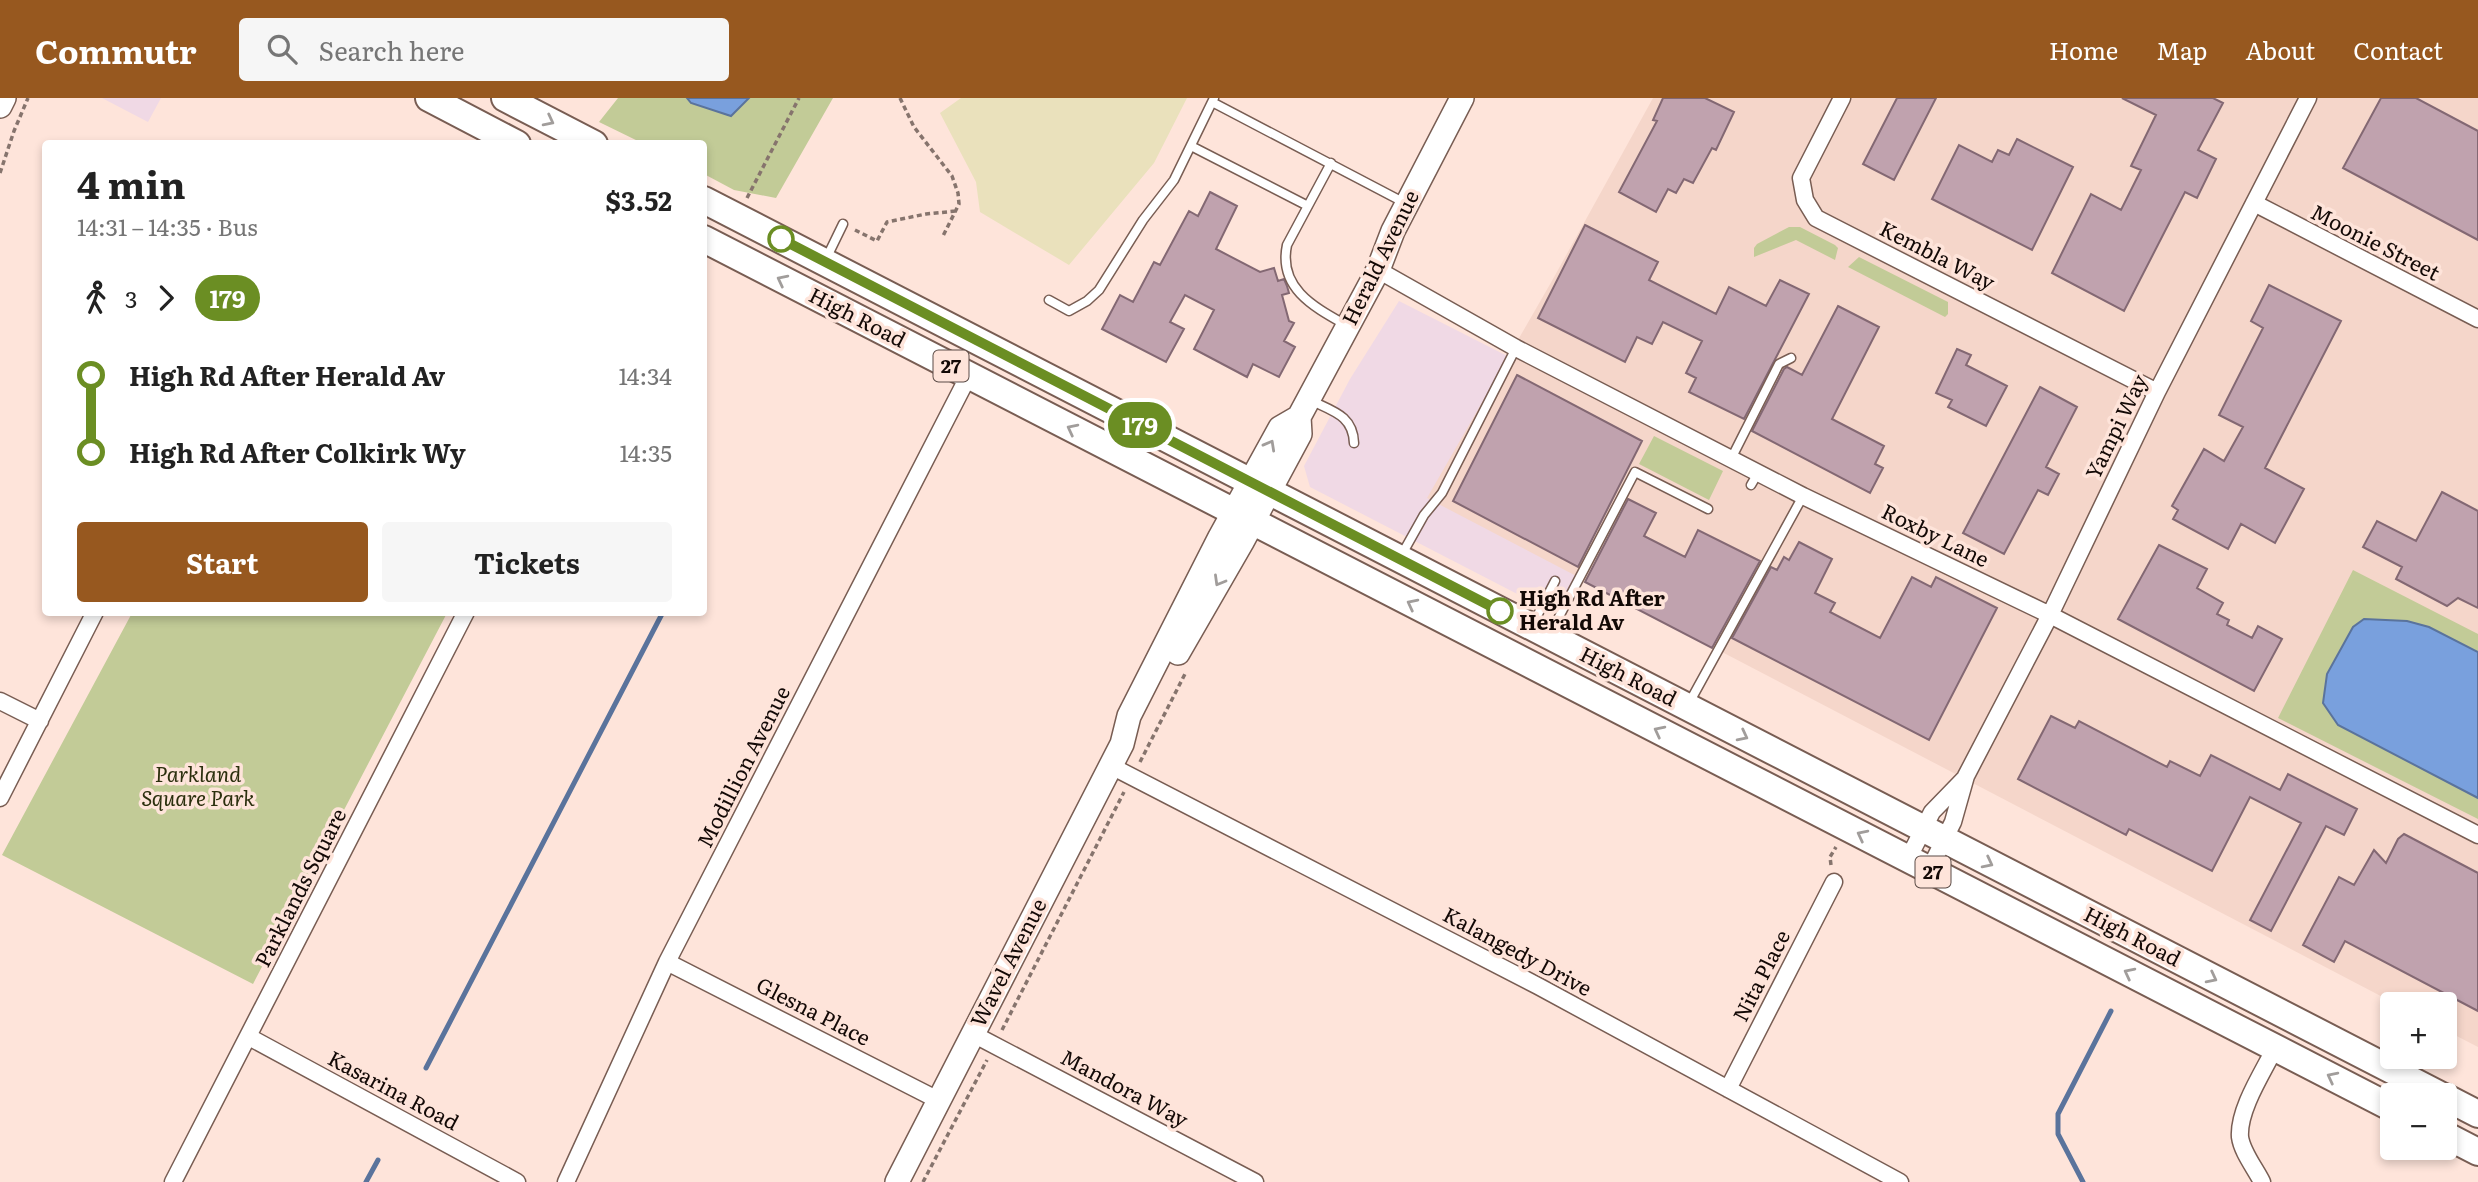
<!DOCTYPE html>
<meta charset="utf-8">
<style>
body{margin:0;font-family:Literata,serif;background:#f6f6f6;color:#222;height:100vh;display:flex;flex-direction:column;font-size:26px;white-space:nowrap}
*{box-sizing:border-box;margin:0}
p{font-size:23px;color:#767676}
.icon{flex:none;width:38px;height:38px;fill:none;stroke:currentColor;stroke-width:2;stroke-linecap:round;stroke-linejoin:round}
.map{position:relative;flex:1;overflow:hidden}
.drawer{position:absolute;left:42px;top:42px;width:665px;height:476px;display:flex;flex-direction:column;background:#fff;border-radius:7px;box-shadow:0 4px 10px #0003}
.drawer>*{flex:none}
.badge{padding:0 14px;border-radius:23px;font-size:24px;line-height:46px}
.controls{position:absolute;left:2380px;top:894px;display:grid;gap:14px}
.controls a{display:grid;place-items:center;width:77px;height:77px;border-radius:7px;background:#fff;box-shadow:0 4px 10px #0003;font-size:35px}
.map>.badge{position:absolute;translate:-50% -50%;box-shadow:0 0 0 4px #fff}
.legs{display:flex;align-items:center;gap:10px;height:77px;padding:0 35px;font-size:23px}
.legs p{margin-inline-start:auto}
.overview{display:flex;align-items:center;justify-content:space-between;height:119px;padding:0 35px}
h1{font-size:38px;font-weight:700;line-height:52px}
.button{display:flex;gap:14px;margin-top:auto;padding:14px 35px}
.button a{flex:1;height:80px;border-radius:7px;background:#97581f;color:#fff;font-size:28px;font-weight:700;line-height:80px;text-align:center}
.button a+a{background:#f6f6f6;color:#222}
ul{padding:0 35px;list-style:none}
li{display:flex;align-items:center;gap:24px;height:77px;font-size:26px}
li i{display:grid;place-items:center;width:10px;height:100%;margin:0 9px;background:currentColor}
li i::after{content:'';width:18px;height:18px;margin:-9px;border:5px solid;border-radius:50%;background:#fff}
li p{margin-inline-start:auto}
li:first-child i{background:linear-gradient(#0000 50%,currentColor 0)}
li:last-child i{background:linear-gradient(currentColor 50%,#0000 0)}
header{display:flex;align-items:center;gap:42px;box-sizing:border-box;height:98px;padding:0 35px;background:#97581f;color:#fff}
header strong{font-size:33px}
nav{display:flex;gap:38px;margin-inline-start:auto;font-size:24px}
.search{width:490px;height:63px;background:#f6f6f6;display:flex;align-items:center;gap:18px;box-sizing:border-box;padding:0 24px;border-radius:7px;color:#767676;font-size:26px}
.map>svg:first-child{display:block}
.commercial{fill:#f0d9e5}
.built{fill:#f5d6ca}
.green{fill:#c2cb97}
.sand{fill:#eae1bc}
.water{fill:#79a0dd;stroke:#5a739c;stroke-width:2}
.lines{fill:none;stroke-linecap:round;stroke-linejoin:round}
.stream{stroke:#5a739c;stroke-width:5}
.building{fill:#c0a2ae;stroke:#836873;stroke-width:2}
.lane-casing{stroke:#785d53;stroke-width:11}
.street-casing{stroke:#785d53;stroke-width:19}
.secondary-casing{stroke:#785d53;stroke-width:26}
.primary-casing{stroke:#785d53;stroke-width:30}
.path{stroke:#86746d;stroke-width:3.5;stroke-dasharray:5 3.5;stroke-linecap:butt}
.lane{stroke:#fff;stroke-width:8}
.street{stroke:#fff;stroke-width:16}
.secondary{stroke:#fff;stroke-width:23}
.primary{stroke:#fff;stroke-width:26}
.oneway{stroke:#a19d9b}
.line-1-casing{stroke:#fff;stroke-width:16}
.line-1{stroke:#6b8e23;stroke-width:10}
.stop-1-dot{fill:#fff;stroke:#6b8e23;stroke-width:3.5}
.labels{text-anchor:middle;stroke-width:7;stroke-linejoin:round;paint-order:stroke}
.shield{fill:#fee4da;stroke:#5a4b46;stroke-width:2}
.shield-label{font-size:19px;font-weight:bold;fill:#130906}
.street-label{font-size:21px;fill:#130906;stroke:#fee4da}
.stop-label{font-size:21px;font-weight:bold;fill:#130906;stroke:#fee4da;text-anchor:start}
.park-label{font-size:21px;font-style:italic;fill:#2b2f0d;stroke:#fee4da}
</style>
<header>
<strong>Commutr</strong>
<div class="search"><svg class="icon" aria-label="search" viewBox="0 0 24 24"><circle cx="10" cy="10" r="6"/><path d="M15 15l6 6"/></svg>Search here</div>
<nav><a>Home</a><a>Map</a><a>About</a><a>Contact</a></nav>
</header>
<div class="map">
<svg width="2478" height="1084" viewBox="0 0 2478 1084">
<rect width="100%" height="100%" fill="#fee4da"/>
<!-- commercial -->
<path class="commercial" d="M102,0H161L148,24Z
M1399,203L1653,332L1558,517L1310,389L1304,368L1350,281Z"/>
<!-- built -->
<path class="built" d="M1653,0H2478V949L2445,932V906H2396L1427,400L1553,181Z"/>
<!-- green -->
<path class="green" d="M618,0H833L776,100L734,92L704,76V46L642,45L599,24Z
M1789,129H1800L1835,147L1838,150L1835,162L1796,142L1754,159V150L1757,146Z
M1859,159L1948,204V216L1945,219L1848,169Z
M1654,338L1723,373L1709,402L1639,366Z
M2353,472L2478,536V721L2278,620Z
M132,515H447L253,886L2,757Z"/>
<!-- sand -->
<path class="sand" d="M961,0H1187L1154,65L1069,167L980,114L976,84L940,15Z"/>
<!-- water -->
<path class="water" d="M687,0H749L731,18L691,5Z
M2364,521L2407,523L2429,529L2478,554V700L2338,627L2323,605L2327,576L2353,529Z"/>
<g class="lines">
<!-- stream -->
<path class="stream" d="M704,428V431
M426,970L663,514
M366,1084L378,1062
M2083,1084L2058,1036V1016L2111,913"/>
</g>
<!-- building -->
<path class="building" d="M1663,0H1705L1734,14L1716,52L1712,50L1693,85L1684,81L1676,95L1668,91L1656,114L1619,94L1657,23L1653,22Z
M1897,0H1936L1894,82L1863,66Z
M2122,0H2213L2223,5L2198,52L2216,61L2197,100L2185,94L2124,213L2052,175L2091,96L2121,112L2141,72L2131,68L2156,17Z
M2381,0H2416L2478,33V142L2343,70Z
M2017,41L2073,69L2032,152L1932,101L1959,47L1992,64L1998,52L2009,57Z
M1210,94L1237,108L1216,151L1260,174L1274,170L1278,183L1284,181L1287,188L1289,195L1282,197L1289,223L1294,225L1284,243L1295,249L1279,279L1253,266L1247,279L1194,251L1214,212L1185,197L1170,224L1184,231L1166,264L1102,231L1120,197L1133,204L1154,164L1160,167L1189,113L1198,118Z
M1585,127L1658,164L1649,182L1716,216L1729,189L1766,208L1780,182L1809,196L1744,321L1689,294L1696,280L1686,275L1702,243L1663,224L1652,246L1637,239L1625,264L1538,220Z
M2269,187L2341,223L2265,370L2304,391L2275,445L2241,426L2228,451L2173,421L2178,412L2172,408L2204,351L2224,363L2243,329L2219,317L2263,230L2251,223Z
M1838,208L1879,229L1832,321L1884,348L1875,366L1883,370L1870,395L1752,333L1784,271L1787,269L1802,277Z
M1957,251L1971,257L1966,267L2007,288L1986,328L1948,309L1952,302L1936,295Z
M1517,277L1642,343L1578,469L1453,403Z
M2040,289L2077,309L2046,369L2059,376L2048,397L2038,392L2004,456L1963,435Z
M2442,394L2478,413V510L2458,500L2447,508L2396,481L2402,469L2363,449L2377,423L2416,443Z
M1628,401L1656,415L1644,438L1685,459L1698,432L1760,463L1712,550L1585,484Z
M1799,444L1832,461L1815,495L1835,505L1830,514L1880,540L1912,479L1931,489L1936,479L1997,510L1929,642L1732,540L1771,469L1777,472L1784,459L1789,462Z
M2159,447L2207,471L2197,490L2223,505L2217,516L2229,522L2227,527L2252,540L2258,528L2282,541L2254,593L2118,521Z
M2051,618L2075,630L2079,623L2167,669L2170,663L2200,678L2211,657L2280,692L2288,676L2357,711L2344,737L2326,728L2271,833L2250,822L2301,725L2250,699L2212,773L2129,731L2126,737L2018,681Z
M2404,736L2478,775V913L2345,843L2334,864L2303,847L2339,779L2354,787L2374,752L2386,765L2398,741Z"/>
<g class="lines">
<!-- lane casing -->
<g class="lane-casing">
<path id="lane" d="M1212,4L1405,105
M1191,48L1308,108
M1331,65L1287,147C1278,190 1314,209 1346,227
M826,161L843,126
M1049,202L1069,213L1087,203L1099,192L1143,122L1174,82L1214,0
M1310,302C1332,313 1353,317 1354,345
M1731,361L1779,266L1791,260
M1751,387L1758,375
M1401,458L1424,417L1442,395L1516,250
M1534,524L1555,483
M1550,536L1635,374L1708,411
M1688,607L1803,398"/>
</g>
<!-- street casing -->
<g class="street-casing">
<path id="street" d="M1842,0L1801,80L1805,102L1816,120L2157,294
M2254,105L2478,221
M1378,172L1516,250L1803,398L2050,517L2478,737
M0,603L40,623
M1111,668L1538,888L1900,1084
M0,700L95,514
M1908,761L1932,714L1965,680
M1929,772L1953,724L1966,678L2050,517L2157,294L2308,0
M667,864L938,1002
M973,936L1255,1084
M249,939L517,1084
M1728,991L1834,784
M173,1084L466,514
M566,1084L667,864L969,277
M2262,1084C2255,1070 2242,1054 2240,1039C2238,1012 2263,974 2275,950"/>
</g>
<!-- secondary casing -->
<g class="secondary-casing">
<path id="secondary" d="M0,8L4,0
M1178,555L1242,444L1300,336L1299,319L1378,172L1393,133L1462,0
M897,1084L1122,646L1129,618L1220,439L1280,330L1299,319"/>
</g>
<!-- primary casing -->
<g class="primary-casing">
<path id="primary" d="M429,0L517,46
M505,0L594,46
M704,102L2442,998
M704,141L2392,1010
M2445,999L2478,1016
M2445,1037L2478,1054"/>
</g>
<!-- path -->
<path class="path" d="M900,0L914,29L952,78L958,95L959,106L942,140
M0,75L14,33L28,0
M747,100L799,0
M855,132L877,143L887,124L926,116L956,113
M1140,664L1186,574
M1831,767L1830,759L1836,749
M1002,932L1124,694
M923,1084L987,962"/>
<!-- lane -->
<use href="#lane" class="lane"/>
<!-- street -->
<use href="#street" class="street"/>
<!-- secondary -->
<use href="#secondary" class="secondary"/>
<!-- primary -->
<use href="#primary" class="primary"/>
</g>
<!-- one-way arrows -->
<defs><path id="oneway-chevron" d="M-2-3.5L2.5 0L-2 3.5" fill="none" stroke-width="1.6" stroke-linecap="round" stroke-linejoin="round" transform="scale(1.75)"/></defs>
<g class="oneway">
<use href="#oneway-chevron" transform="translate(549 23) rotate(27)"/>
<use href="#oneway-chevron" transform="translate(782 182) rotate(-153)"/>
<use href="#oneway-chevron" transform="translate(1072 331) rotate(-153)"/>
<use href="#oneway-chevron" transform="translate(1270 347) rotate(-61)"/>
<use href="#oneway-chevron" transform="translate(1219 483) rotate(120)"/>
<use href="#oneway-chevron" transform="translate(1412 506) rotate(-153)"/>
<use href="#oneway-chevron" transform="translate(1659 633) rotate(-153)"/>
<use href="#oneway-chevron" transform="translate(1743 638) rotate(27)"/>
<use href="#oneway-chevron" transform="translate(1862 737) rotate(-153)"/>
<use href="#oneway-chevron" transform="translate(1988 765) rotate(27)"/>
<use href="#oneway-chevron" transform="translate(2129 875) rotate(-153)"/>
<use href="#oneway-chevron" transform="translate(2212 880) rotate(27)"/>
<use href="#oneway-chevron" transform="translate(2332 979) rotate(-153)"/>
</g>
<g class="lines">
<!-- line-1 casing -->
<g class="line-1-casing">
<path id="line-1" d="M781,141L1500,513"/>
</g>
<!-- line-1 -->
<use href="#line-1" class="line-1"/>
</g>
<!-- markers -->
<g class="stop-1-dot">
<circle cx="781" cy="141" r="12"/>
<circle cx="1500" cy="513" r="12"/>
</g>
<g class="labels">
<!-- shield labels -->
<g class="shield">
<rect x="933.5" y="252.5" width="35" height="31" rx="5"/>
<rect x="1915.5" y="758.5" width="35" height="31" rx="5"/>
</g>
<g class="shield-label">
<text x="951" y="275">27</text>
<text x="1933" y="781">27</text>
</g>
<!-- street labels -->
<g class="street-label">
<text transform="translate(2375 145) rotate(27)" y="7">Moonie Street</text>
<text transform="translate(1937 158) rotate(27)" y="7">Kembla Way</text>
<text transform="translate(1381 160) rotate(-64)" y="7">Herald Avenue</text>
<text transform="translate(857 220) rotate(27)" y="7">High Road</text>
<text transform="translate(2117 329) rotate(-64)" y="7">Yampi Way</text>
<text transform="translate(1935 438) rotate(26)" y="7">Roxby Lane</text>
<text transform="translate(1628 579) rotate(27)" y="7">High Road</text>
<text transform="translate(744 669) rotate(-63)" y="7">Modillion Avenue</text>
<text transform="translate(301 790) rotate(-63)" y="7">Parklands Square</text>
<text transform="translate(2132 839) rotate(27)" y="7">High Road</text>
<text transform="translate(1517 854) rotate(28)" y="7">Kalangedy Drive</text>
<text transform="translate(1009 865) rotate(-63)" y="7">Wavel Avenue</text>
<text transform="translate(1762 878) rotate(-63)" y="7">Nita Place</text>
<text transform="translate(813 914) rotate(27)" y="7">Glesna Place</text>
<text transform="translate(1124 991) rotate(28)" y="7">Mandora Way</text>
<text transform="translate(393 993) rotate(28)" y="7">Kasarina Road</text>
</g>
<!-- stop labels -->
<g class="stop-label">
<text x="1519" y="508">High Rd After<tspan x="1519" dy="24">Herald Av</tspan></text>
</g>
<!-- park labels -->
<g class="park-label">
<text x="198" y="684">Parkland<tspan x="198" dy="24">Square Park</tspan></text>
</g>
</g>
</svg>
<div class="controls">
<a>+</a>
<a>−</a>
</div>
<b class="badge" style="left:1140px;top:327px;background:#6b8e23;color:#fff">179</b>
<section class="drawer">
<div class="overview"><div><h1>4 min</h1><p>14:31 – 14:35 · Bus</p></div><b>$3.52</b></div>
<div class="legs"><svg class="icon" aria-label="walk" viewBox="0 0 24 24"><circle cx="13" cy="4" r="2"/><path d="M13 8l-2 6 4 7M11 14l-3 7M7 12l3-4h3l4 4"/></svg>3<svg class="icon" aria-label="forward" viewBox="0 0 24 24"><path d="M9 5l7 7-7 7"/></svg><b class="badge" style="background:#6b8e23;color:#fff">179</b></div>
<ul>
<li><i style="color:#6b8e23"></i><b>High Rd After Herald Av</b><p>14:34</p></li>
<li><i style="color:#6b8e23"></i><b>High Rd After Colkirk Wy</b><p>14:35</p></li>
</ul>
<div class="button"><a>Start</a><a>Tickets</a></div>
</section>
</div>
